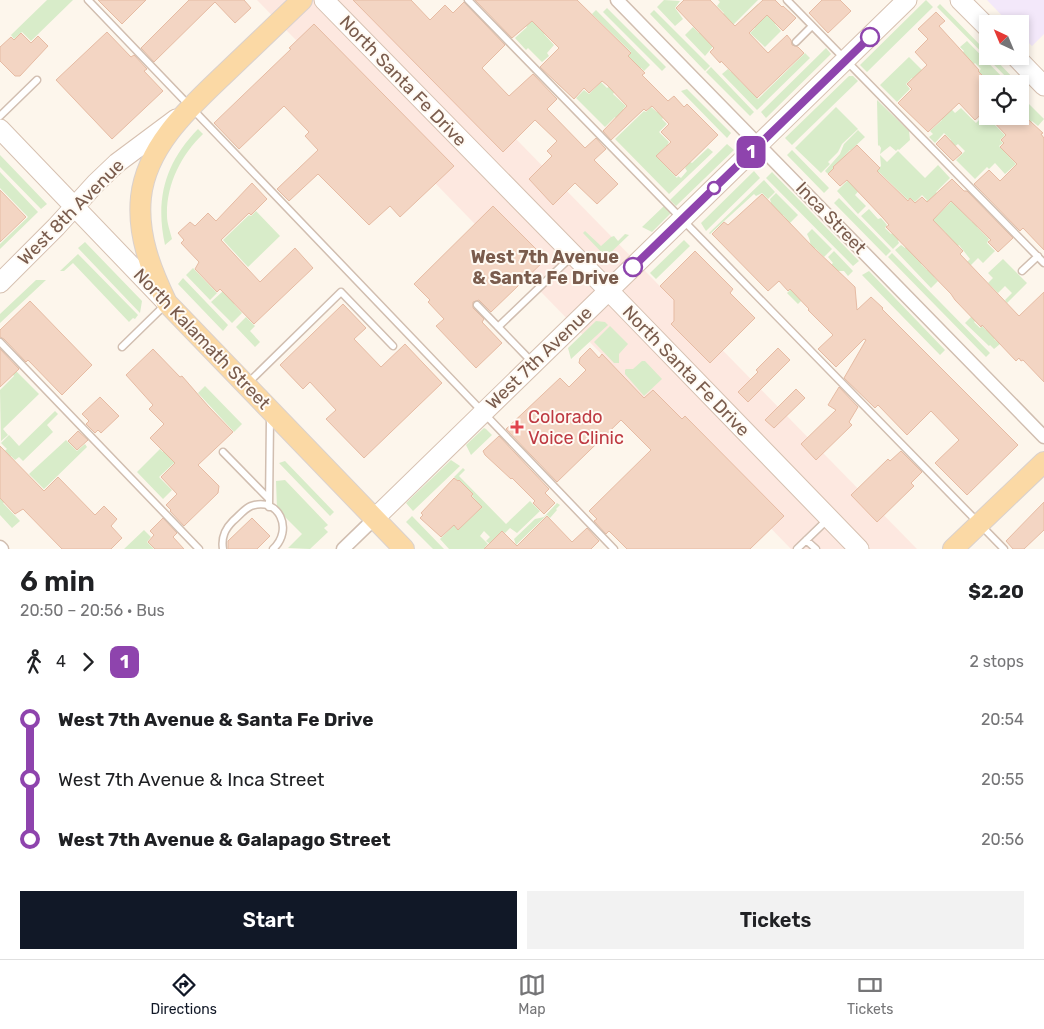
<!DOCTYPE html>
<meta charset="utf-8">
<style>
body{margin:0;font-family:Rubik,sans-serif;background:#f2f2f2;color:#202124;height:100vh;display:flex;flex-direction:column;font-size:19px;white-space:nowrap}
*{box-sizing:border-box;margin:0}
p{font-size:16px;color:#757577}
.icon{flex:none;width:28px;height:28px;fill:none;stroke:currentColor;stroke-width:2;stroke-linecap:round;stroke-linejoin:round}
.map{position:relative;height:549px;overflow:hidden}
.panel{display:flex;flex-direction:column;background:#fff;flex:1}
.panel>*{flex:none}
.badge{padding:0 10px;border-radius:8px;font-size:18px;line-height:32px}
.needle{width:32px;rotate:316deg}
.fabs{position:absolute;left:979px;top:15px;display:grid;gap:10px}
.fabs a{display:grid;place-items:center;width:50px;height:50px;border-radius:0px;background:#fff;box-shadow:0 2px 8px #0003;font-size:25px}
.map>.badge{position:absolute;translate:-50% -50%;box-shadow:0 0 0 2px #fff}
.legs{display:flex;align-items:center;gap:8px;height:55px;padding:0 20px;font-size:16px}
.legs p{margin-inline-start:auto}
.summary{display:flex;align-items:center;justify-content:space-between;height:85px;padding:0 20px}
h1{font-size:28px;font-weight:600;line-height:38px}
.button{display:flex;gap:10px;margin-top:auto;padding:10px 20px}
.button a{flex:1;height:58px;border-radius:0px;background:#111827;color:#fff;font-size:20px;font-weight:600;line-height:58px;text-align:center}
.button a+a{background:#f2f2f2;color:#202124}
ul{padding:0 20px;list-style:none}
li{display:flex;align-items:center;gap:18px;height:60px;font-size:19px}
li i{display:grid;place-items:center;width:8px;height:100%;margin:0 6px;background:currentColor}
li i::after{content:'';width:12px;height:12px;margin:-6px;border:4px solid;border-radius:50%;background:#fff}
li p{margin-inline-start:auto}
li:first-child i{background:linear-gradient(#0000 50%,currentColor 0)}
li:last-child i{background:linear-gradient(currentColor 50%,#0000 0)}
.menu{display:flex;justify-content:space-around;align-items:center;height:70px;border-top:1px solid #e0e0e0;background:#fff;font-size:14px;color:#757577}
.menu a{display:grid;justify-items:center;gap:2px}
.menu .on{color:#111827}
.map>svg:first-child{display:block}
.commercial{fill:#fde8e0}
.education{fill:#f3e8fa}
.green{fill:#d8ecc9;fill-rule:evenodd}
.building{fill:#f3d5c3;stroke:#e6bba3}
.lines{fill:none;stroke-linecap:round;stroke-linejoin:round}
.lane-casing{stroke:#d1beb0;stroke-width:9}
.street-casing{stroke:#d1beb0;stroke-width:15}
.secondary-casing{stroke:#d6c0b0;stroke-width:21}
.primary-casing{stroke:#dad1cd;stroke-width:22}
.lane{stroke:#fff;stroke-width:6}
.street{stroke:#fff;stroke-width:12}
.secondary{stroke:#fff;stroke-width:19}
.primary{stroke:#fbd9a5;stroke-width:20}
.line-1-casing{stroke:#fff;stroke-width:11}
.line-1{stroke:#8e44ad;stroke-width:8}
.stop-1-dot{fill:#fff;stroke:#8e44ad;stroke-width:2.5}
.health-dot{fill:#e0444e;stroke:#fffaf3;stroke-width:2}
.labels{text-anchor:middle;stroke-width:4;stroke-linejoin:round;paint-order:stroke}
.street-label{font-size:18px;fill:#7a5c4d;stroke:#fffaf3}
.stop-label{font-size:18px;font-weight:bold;fill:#7a5c4d;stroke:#fffaf3;text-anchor:end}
.health-label{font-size:18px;fill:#be3a42;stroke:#fffaf3;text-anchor:start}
</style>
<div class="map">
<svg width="1044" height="549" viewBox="0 0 1044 549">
<rect width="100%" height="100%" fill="#fdf6ec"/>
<!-- commercial -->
<path class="commercial" d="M257,0H380L917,549H791Z"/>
<!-- education -->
<path class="education" d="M987,0H1044V34L1032,46L1020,34V24H1010Z"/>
<!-- green -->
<path class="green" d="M47,0H73L31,41L22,32L14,39L11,35Z
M664,0L680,1L675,8L683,19L675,26L657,7Z
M718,0H758L716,42L705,31L724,13L717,6L720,2Z
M926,0L933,7L867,72L860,65Z
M758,4L776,22L775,24L781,31L765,47L750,33L755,28L744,17Z
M940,4L987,52L988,56H992L1019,84H1013L937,7Z
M526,8L548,29L544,34L554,45L547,53L549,56L542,62L528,48L526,50L515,38L527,27L517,16Z
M607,8L666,67L662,71L603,12Z
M596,10L650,65L644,71L641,68L638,70L626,58L631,52L592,14Z
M654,10L710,66L705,71L650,14Z
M693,27L699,33L702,30L716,43L705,56L685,35Z
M967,41L1009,84L989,83L978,72L981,69L975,63L972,66L961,54L964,51L960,47Z
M826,48L831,54L766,118L761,112Z
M805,53L810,58L757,110L722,74L728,69L731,72L733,70L741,78L739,80L758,99Z
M909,57L926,74L917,82L912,78L906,84L910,89L897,102L880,85Z
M711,67L754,112L750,116L706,72Z
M849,76H853L858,81L792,145L785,138Z
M601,82L607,88L610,86L615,91L613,94L626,106L623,109L633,119L625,127L615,117L605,127L576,98L584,90L589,94Z
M687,89L731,133L727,138L681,91Z
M1020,95L1044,119L1038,126L1032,121L1031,123L1020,112Z
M939,96L955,113L961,108L976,123L987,112L988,116H997L993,123L1005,135L1000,140L1003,143L999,146L1016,164L1005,174L995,163L989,169L987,167L975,179L956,160L965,151L958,144L954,147L950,142L951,140L944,133L935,143L929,137L933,134L930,131L942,120L929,106Z
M877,100L909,131L910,140L899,150L898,149L896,151L890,146L880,154L881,148L879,145L878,146Z
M665,104L671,111L662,119L667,124L659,132L669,142L667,145L670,143L688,161L692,163L708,148L713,152L669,194L615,139L644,111L646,112L651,107L657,112ZM666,146L686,167L685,168L687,171L681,178L678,176L677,178L656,156Z
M836,107L858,129L842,144L838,152L828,162L830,164L821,173L795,148Z
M198,129L203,134C181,155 166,185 167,216C167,223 170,231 172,239L165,245C155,199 165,163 198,129Z
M858,130L865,137L851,150H850L828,174L825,171L840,154L844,144Z
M727,144L734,150L676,206L670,200Z
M792,150L829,188L824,193L787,155Z
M898,151L925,178L938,165L950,178L936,192L948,204L920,207L927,200L922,195L915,202L910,198L908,200L879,172L876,175L874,173L881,166L880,155L887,162Z
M0,155L47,204L41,209L0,167Z
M754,171L760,178L706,231L701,223Z
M0,172L38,212L0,249V244L28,217L0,188Z
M772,172L859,261L853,266L766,178Z
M850,178L864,185L855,195L866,206L858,214L837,191Z
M764,180L775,192L768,199L762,193L756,196L754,194L710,234L709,233Z
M776,193L798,215L790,223L783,215L780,218L768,206L771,203L770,199Z
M839,198L891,251L886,256L834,203Z
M953,200L972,222L976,219L980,224L977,227L989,239L987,243L995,251L983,263L978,258L950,286L946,283L970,259L959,245L952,252L940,240L946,233L933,220Z
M664,206L671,213L652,232L642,227Z
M869,209L878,219L881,218L887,225L885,228L891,234L894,232L900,238L898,241L899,243L893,249L861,216Z
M256,211L280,236L248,267L223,240L249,215L251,216Z
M812,229L832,249L824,257L815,248L807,257C811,247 812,244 807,234Z
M585,231L601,246L611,237L614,236L618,241L625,234L629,235L606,257L583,233Z
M684,240L690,246L656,279L650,273Z
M85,242L142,301L140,313L78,248Z
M901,245L905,248L908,245C912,253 915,258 923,262L921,264L927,270L930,268L936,275L934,277L938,281L931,288L895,250Z
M834,251L853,271L848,276L844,271H831L798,304L787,293L792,288L820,275L833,263L828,257Z
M892,253L990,353L986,357L888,257Z
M78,254L138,315L135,319L133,318L129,322L73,263L64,271H60Z
M1003,259L1027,283L1007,303L1005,300L1012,293L1005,286L998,293L988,283L993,278L988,273Z
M193,268L217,293L210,300L186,275Z
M869,271L945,350L940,355L862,275Z
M244,272L255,283L234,304L242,313L232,323L211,302Z
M183,278L228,325L223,331L178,284Z
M36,280H46L0,323V314Z
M973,315L977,319L974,322L980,328L982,326L986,330L989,328L997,336L994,339L1000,344L994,349L990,345L989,346L965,323Z
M246,317L255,326L250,331L260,342L255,347L236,327Z
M596,321L605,322L608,325L571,359L568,348Z
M610,326L628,344L619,354V363H614L594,342Z
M642,361H645L662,379L644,396L625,374V370L626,369H633Z
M14,369L39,394L3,429L8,435L1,441L0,390L14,376L11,372Z
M205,386L242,424L234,432L198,393Z
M55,411L58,414L47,425L53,432L23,461L19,457L15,460L11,456L0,466V455L7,449L1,443L9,435L19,446Z
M484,428L486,429L492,435L471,455L466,445Z
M181,434L187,476L174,463L159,477L172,490L163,499L137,472L160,449L163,452Z
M66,440L77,451L85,444L87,447L44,489L29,474Z
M451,460L460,466L413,511L406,503Z
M285,461L334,512L330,516L279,463Z
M463,468L465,470L459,476L506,524L530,501L540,511L517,533L510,528L505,533L502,531L490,544L486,541L490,537L484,531L480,536L488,544L485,547V549H449L440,539L454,525L458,530L482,507L472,496L473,494L459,480L458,481L454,477Z
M285,480L328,525L324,528L328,532L310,549L288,548L302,534L277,509L276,481Z
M0,493L6,501L3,503L20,521L12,528L0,515Z
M557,503L560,505L556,509L557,510L550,518L547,515L516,545L514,539L535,519L544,517Z
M412,516L444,549H433L406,522Z
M144,530L151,537L147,542L154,549H124Z"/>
<!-- building -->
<path class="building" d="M98,0H146L122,24Z
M189,0H244L251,8L235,23L215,2L154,62L141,48Z
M353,0H411L430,20L445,5L453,13L464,2L505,45L482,68L509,96L533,74L557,99L547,109L585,148L596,138L604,147L606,149L594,160L618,184L597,204L575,183L553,205L529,179L552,156L547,151L557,141L535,120L503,152Z
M475,0H577L631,53L628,56L645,73L642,75L668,101L674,96L684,107L687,104L718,135L676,176L656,156L671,142L661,132L669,124L652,106L646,111L644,109L611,140L603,131L627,106L607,85L602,81L589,93L584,88L574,99L540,67L559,48L532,21L512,38Z
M684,0H710L735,26L763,0H775L782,7L783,6L796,18L783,31L767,15L749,33L768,53L787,35L791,40L792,45L798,47L804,53L757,98L721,61L720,63L710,52L714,48L676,8Z
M822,0H840L851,11L828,33L809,13Z
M936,12L945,21L939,26L979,70L978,71L988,81V108L975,120L959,103L928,132L898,103L912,89L907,84L927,65L915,52L928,39L918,29Z
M314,24L454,166L400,217L390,206L369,225L318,174L289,201L277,189L318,150L305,136L309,132L284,106L239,149L214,123L291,49L289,48Z
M107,32L131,57L134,55L147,69L144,71L163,91L112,139L56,80Z
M21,33L31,43L38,36L48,46L20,76H15L0,61V47L11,37L14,40Z
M1020,112L1043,133L1041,134L1044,138V250L1023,228L1020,231L974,184L989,170L1000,181L1017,164L1000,147L1004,143L1001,140L1006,135L988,116H1020Z
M945,135L962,153L953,161L936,144Z
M857,145L880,168L877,171L908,201L910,198L915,203L922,197L927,202L952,179L964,191H967L1013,238L998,252L988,242L991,240L951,201L933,220L963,251L960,254L1019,316L1044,292V382L1023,360L1021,361L1019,358L1016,361L982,325L981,327L955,300L951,294L886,227L889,225L883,218L847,180L840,186L828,174L834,168L833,167Z
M252,183L267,199L251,215L249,213L221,240L260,282L295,248L313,268L254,324L222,291L220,289L217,292L195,269L199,262L181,243L184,240L178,233L190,222L195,226L208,213L216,221Z
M0,190L26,217L0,242Z
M762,194L813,247L855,287L857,310L871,297L883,308L882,309L1018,445L967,495L935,463L959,440L931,411L907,435L878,405L875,408L844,378L866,340L864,339L836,367L818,349L833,335L808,310L809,309L790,289L788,291L779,281L768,291L712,234L724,222L728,225Z
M493,206L546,259L491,312L479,300L473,302V308L484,319L482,322L502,343L476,368L436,326L444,319L428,302L430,300L414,284Z
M695,251L733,289L730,293L755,318L710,363L671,324L674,321V300L660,286Z
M30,301L92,365L62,395L28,360L26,362L4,339L0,337V330Z
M343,304L366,328L354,339L381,367L405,344L442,383L364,458L326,419L336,410L310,382L303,389L280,365Z
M590,348L599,358L602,354L644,398L653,390L682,419L685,416L784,516L750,549H627L609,531L606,534L594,521L597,519L589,511L651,450L621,420L557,482L506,429L560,378L569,387L586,370L579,363L580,358Z
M778,348L790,360L748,402L738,392L758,372L756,370Z
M0,349L19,369L0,387Z
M153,349L180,377L182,376L208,406L233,432L198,465L219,486L218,493L184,526L170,511L171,510L166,505L177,494L161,477L175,463L150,438L164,424L149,409L153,405L126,375Z
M839,387L858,407L849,422L852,425L816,460L801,444L836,410L828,405Z
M796,389L805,398L774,428L765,420Z
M100,397L119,416L101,433L98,430L95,433L86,424L89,421L82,414Z
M78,431L88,440L77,450L68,441Z
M499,436L549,489L545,493L555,503L544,514L533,503L535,501L512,478L511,479L485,455L483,451Z
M0,446L44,491L58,477L95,515L104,506L117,519L111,526L122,538L111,549H62L23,509L15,514L0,498Z
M901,451L922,472L911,483L914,486L877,522L851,495L888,459L890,461Z
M454,478L458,481L459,480L473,494L471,496L482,507L458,530L454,525L441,537L420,518L423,515L421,513Z
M1044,502V530L1024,549H1013L1006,541Z
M547,516L572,542L587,528L599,541L591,549H484L502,531L517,546Z
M163,518L177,533L173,537L184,549H155L148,542L154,535L150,531Z
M252,518L270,536L257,549H228V541Z"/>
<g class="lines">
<!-- lane casing -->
<g class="lane-casing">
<path id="lane" d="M88,0L614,549
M468,0L1004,549
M787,0L1044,263
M796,42L812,26
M0,116L37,80
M1022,271L1038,256
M477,305L533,363
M498,327L573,255
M0,342L199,549
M122,347L165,305
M248,383L341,292L393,346
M223,452L269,499
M269,507L270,418
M806,540L816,549
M223,549C221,537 225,529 233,521C239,516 244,509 251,506C279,496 294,530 273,549
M797,549L828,519"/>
</g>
<!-- street casing -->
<g class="street-casing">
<path id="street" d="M617,0L1044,437
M0,547L2,549
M343,549L374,519"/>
</g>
<!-- secondary casing -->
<g class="secondary-casing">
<path id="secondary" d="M324,0L609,291L859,549
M960,0L988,28
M1015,56L1044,86
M0,129L164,300
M0,283L56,227L96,183L117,163L176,119
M374,519L907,0"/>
</g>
<!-- primary casing -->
<g class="primary-casing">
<path id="primary" d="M302,0C279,22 256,44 233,66C196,102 147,142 141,197C137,235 151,270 167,303L404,549
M953,549L1044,462"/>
</g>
<!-- lane -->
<use href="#lane" class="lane"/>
<!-- street -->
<use href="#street" class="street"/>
<!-- secondary -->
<use href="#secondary" class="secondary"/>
<!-- primary -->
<use href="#primary" class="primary"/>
</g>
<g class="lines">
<!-- line-1 casing -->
<g class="line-1-casing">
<path id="line-1" d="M633,267L870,37"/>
</g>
<!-- line-1 -->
<use href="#line-1" class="line-1"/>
</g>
<!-- markers -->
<g class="stop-1-dot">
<circle cx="870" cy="37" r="9"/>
<circle cx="714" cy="188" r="6"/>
<circle cx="633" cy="267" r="9"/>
</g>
<path class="health-dot" d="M514.5 419.5h5v5h5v5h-5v5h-5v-5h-5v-5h5z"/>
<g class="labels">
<!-- street labels -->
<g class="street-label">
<text transform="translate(403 81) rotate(46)" y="6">North Santa Fe Drive</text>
<text transform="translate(71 212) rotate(-45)" y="6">West 8th Avenue</text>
<text transform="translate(831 218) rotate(46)" y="6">Inca Street</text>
<text transform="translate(202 339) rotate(46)" y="6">North Kalamath Street</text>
<text transform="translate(539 358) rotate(-44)" y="6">West 7th Avenue</text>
<text transform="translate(686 371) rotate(46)" y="6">North Santa Fe Drive</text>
</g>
<!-- stop labels -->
<g class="stop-label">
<text x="619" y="263">West 7th Avenue<tspan x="619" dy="21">&amp; Santa Fe Drive</tspan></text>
</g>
<!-- health labels -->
<g class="health-label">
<text x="528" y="423">Colorado<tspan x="528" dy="21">Voice Clinic</tspan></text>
</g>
</g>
</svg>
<div class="fabs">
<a><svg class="needle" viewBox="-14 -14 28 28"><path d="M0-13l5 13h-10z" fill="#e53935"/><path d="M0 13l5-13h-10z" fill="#757577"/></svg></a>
<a><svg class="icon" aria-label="locate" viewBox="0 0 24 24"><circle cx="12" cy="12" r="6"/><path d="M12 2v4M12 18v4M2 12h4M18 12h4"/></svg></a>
</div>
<b class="badge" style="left:751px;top:152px;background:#8e44ad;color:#fff">1</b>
</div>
<section class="panel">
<div class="summary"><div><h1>6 min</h1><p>20:50 – 20:56 · Bus</p></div><b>$2.20</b></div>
<div class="legs"><svg class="icon" aria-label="walk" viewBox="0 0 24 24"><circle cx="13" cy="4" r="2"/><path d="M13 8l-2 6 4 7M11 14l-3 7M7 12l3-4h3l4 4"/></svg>4<svg class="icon" aria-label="forward" viewBox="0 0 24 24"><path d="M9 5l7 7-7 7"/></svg><b class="badge" style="background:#8e44ad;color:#fff">1</b><p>2 stops</p></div>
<ul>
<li><i style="color:#8e44ad"></i><b>West 7th Avenue &amp; Santa Fe Drive</b><p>20:54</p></li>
<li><i style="color:#8e44ad"></i><span>West 7th Avenue &amp; Inca Street</span><p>20:55</p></li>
<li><i style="color:#8e44ad"></i><b>West 7th Avenue &amp; Galapago Street</b><p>20:56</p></li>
</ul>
<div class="button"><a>Start</a><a>Tickets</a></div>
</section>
<nav class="menu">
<a class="on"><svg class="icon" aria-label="directions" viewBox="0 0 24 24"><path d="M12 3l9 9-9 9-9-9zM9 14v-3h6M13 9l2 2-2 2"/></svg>Directions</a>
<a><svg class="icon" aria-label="map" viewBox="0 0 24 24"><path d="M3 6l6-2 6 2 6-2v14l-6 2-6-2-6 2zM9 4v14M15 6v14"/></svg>Map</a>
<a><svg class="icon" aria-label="tickets" viewBox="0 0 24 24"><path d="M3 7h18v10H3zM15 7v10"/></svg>Tickets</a>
</nav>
